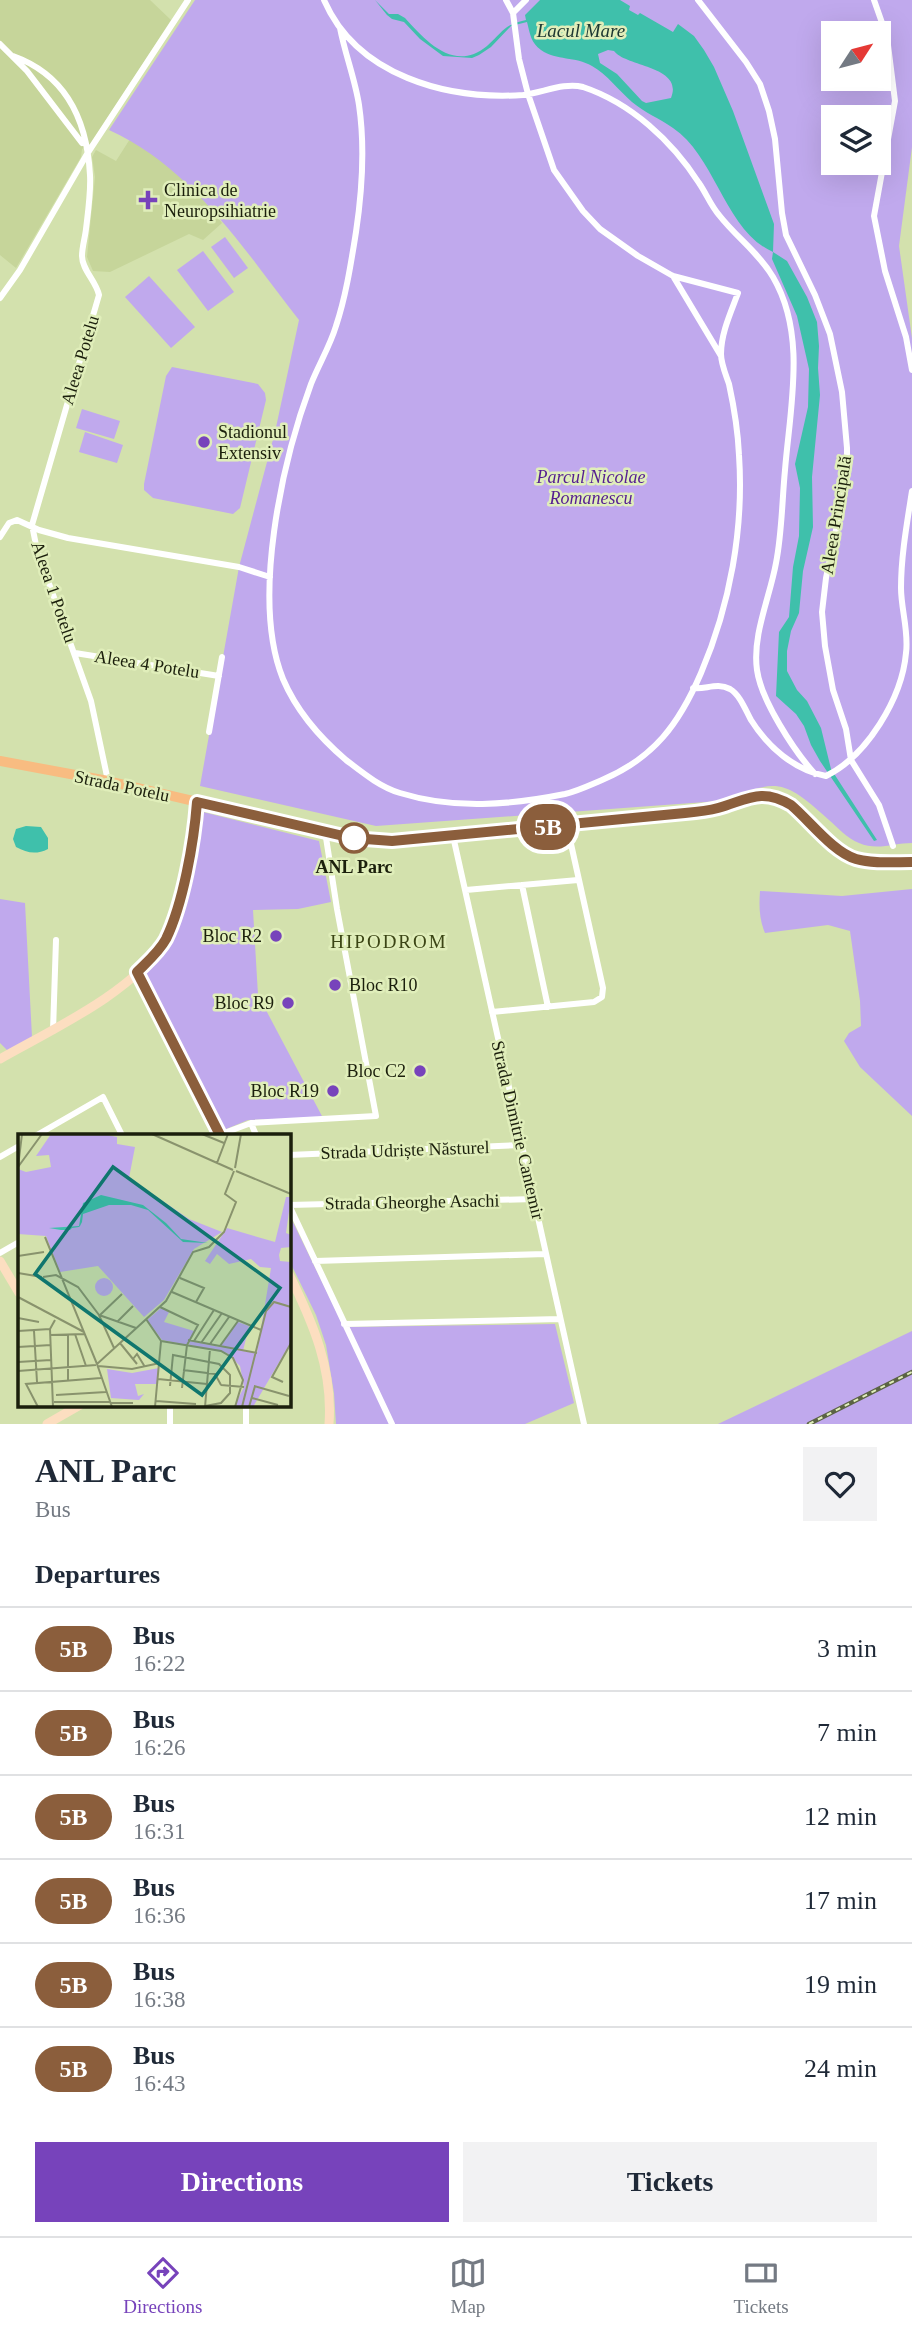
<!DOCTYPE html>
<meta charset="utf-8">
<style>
body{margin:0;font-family:"Times New Roman",serif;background:#f2f2f3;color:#1f2937;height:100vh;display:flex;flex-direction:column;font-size:26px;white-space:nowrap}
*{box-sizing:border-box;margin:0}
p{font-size:23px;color:#747a83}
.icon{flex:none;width:38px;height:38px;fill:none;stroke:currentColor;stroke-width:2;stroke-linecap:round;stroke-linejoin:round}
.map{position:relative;height:1424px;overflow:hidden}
.sheet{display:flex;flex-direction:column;background:#fff;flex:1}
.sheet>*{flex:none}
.badge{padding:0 14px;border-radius:23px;font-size:24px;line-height:46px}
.needle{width:46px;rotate:54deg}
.buttons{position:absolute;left:821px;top:21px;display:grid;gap:14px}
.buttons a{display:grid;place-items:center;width:70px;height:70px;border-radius:0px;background:#fff;box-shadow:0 7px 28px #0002;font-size:35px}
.map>.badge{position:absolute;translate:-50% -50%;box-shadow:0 0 0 4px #fff}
h2{padding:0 35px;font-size:26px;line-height:63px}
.round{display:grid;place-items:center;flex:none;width:74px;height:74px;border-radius:0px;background:#f2f2f3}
.headline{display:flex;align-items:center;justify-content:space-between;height:119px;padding:0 35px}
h1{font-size:33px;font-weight:700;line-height:52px}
.cta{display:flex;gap:14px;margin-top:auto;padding:14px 35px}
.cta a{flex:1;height:80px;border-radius:0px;background:#7743bb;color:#fff;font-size:28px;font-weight:700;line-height:80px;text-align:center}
.cta a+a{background:#f2f2f3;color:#1f2937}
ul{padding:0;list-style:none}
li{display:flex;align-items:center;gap:21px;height:84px;padding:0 35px;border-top:2px solid #e0e1e3}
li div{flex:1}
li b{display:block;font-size:26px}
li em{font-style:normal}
li .badge{min-width:77px;font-weight:700;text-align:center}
.dock{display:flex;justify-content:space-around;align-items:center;height:98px;border-top:2px solid #e0e1e3;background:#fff;font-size:19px;color:#747a83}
.dock a{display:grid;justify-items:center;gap:4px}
.dock .selected{color:#7743bb}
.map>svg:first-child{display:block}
.built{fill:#c6d59a}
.green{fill:#c0a9ed;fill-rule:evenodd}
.water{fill:#3fc0ab;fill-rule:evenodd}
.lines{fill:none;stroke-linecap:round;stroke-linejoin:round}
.street{stroke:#fff;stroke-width:6}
.secondary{stroke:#fcdec0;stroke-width:9}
.primary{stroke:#f8bc81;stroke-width:10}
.rail-casing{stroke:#5b6344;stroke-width:4.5}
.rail{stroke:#e0eeba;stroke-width:2;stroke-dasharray:5;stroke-linecap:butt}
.line-casing{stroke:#fff;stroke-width:16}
.line{stroke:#8b5e3c;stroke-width:10}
.poi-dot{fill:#7743bb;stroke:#e0eeba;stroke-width:2.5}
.stop-dot{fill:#fff;stroke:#8b5e3c;stroke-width:3.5}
.labels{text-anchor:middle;stroke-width:5;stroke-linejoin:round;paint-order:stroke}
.poi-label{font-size:18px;fill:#1b1f0c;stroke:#e0eeba;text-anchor:end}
.street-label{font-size:18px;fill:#1b1f0c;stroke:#e0eeba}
.park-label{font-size:18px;font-style:italic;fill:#541d90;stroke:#e0eeba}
.stop-label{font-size:18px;font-weight:bold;fill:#1b1f0c;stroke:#e0eeba}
.water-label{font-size:19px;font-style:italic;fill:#1c3732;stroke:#e0eeba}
.neighbourhood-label{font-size:19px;letter-spacing:2px;fill:#3b4515;stroke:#e0eeba}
.inset-road{fill:none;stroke:#89936d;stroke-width:2}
.view{fill:#0f766e;fill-opacity:0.15;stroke:#0f766e;stroke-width:3.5}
.inset-edge{fill:none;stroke:#1b1f0c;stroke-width:3.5}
</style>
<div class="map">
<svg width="912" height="1424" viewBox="0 0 912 1424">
<rect width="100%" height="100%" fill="#d3e1ad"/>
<!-- built -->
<path class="built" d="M0,0H150L171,20L91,143L82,149L81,157L16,268L0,255Z
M130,139L162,161L199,194L222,223L203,240L189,234L110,272L93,271L87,257L95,177L92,157L96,150L116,161Z"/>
<!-- green -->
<path class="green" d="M195,0H912V147L899,246L912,338V843C894,843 877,851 859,843C847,838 838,828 829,820C781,777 778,780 719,801L376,826L200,786L239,567L275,432L299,320C244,250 193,168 109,130ZM833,33H878V79H833ZM833,117H878V163H833Z
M225,237L248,268L234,278L211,247Z
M203,251L234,292L208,311L177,270Z
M149,276L195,327L171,348L125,297Z
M172,367L258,384L265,393L266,400L240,508L233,514L153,498L144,490V484L166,376Z
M82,409L120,421L114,439L76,428Z
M85,432L123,445L117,463L79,452Z
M199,811L319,841L331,902L298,909L253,910L258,995L323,1118L248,1120L219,1132L142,974L164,950L173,934Z
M912,889V1116L860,1067L844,1041L849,1033L861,1026L860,1001L850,931L828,925L765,933C759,919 759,906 760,891L842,896Z
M0,899L25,903L32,1037L8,1051L0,1043Z
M289,1214L344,1327L555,1324L574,1403L525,1424H336L334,1393L326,1345L316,1315L289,1260Z
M912,1331V1424H718Z"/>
<!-- water -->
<path class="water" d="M375,0L389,14H398L405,18C426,41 454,73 487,46C504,31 503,25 526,20L525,15L540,0H620L630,6L629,10L638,15L640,13L673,32L678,24L694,36L704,50L714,67L733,111L774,224L773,252L787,261L807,297L817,322L819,346L818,368L820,395L812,477L813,527L803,571L799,613L791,631L787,651V671L797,690L807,701L821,728L831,769L877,840L874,841L820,761L811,745L804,726L796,714L776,696L779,632L789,617L793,567L799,536L800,488L795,464L808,407L809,369L797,316L772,259L773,252C725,231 716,157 673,128C659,118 645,113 632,102C619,91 607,74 592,66C575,56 557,61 541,50C531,43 530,34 527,22L511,26L491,47L479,55L472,58L443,56L420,39L404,22L392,19L387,15ZM608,50L614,51C626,67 684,66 671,98L646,103L642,101L617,74L600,63L598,54Z
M26,826L41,827L48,838V849C36,855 27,853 16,847L13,839L16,829Z"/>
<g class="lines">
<!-- street -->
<path class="street" d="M324,0C357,76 447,100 523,95C542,93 564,82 583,87C631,103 672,141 699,183C706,193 711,206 719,215C736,237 759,253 773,277C807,335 790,407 785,470C782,501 782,533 776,563C770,597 752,635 757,670C761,700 794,751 815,774
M698,0L746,62L760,84L769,111L775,139L782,213L786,235L815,295L830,334L842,392L847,448V477L826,578L822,612L825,646L833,690L846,729L851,760L879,805L893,846
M874,0L887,37L895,101L874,216L885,271L906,337L912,370
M513,13L526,0
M340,28C345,54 355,79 359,105C365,146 362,192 356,232C351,263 346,296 336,326C330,346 319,364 311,384C282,462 251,600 283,679C297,712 319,737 346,760C363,773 380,787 400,793C455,810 510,805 565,794C578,791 590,785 602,780C654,758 679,724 701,673C730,605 744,529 739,455C738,432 734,407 729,384C726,375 721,364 721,354C721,333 731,312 738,293L673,276L638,256L600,229L583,211L554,170L528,94L519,59L513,13L506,0
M0,44L27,71L82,143
M13,56C66,75 87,120 90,175C91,192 88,212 86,229C85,238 82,247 82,256C82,270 96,281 99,295L32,525L37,550L91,701L108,781
M673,276L721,356
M0,298L20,270L87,154L188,0
M0,537L9,523L17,520L39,530L68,538L239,567L270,577
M75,653L219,676
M693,688C705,690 717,682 730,689C740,695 745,709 751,720C768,747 794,770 826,776C867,756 902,698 906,653C909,632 901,609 901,588C901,556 907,523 912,491
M209,732L222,657
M453,836L584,1424
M522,885L548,1007
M466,890L578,880
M492,1012L594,1002L602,997L603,988L567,826
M53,1031L56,940
M251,1123L256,1135
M37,1135L103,1097L122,1135
M219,1135L251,1123L376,1116L337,909L325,831
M289,1155L522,1145
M0,1157L19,1146
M289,1205L534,1199
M289,1205L392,1424
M0,1253L19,1242
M315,1261L545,1254
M344,1324L560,1319
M170,1405V1424
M246,1405V1424"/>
<!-- secondary -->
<path class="secondary" d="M137,972L220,1135
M0,1059C49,1031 134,992 164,942C182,913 194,837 197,802
M0,1261L19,1293
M289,1274C313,1323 333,1369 329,1424
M47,1424L80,1405"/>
<!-- primary -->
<path class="primary" d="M0,761L108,781L352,838L392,841L685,813C696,812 707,811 718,808C748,800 761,788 791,805C811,822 831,851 856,859C873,864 894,862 912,862"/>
<!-- rail casing -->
<g class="rail-casing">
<path id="rail" d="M809,1424L912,1372"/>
</g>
<!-- rail -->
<use href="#rail" class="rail"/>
</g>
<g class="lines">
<!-- line casing -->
<g class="line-casing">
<path id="line" d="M220,1135L137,972C147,962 159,952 166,939C183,904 194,842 197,802L352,838L392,841L685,813C696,812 707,811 718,808C747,800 761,787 791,805C810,821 833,852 856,859C873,864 894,862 912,862"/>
</g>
<!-- line -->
<use href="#line" class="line"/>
</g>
<!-- markers -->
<g class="poi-dot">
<path d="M144.5 189.5h7v7h7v7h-7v7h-7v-7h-7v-7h7z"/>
<circle cx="204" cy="442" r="7"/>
<circle cx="276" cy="936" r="7"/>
<circle cx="335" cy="985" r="7"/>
<circle cx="288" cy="1003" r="7"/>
<circle cx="420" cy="1071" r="7"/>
<circle cx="333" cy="1091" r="7"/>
</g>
<circle class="stop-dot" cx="354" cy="838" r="14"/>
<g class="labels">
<!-- poi labels -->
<g class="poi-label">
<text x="164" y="196" text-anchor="start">Clinica de<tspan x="164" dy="21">Neuropsihiatrie</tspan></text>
<text x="218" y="438" text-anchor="start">Stadionul<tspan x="218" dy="21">Extensiv</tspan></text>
<text x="262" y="942">Bloc R2</text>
<text x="349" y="991" text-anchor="start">Bloc R10</text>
<text x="274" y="1009">Bloc R9</text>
<text x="406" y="1077">Bloc C2</text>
<text x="319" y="1097">Bloc R19</text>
</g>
<!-- street labels -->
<g class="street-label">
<text transform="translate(80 360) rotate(-73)" y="6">Aleea Potelu</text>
<text transform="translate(836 515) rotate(-81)" y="6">Aleea Principală</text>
<text transform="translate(54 592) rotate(71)" y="6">Aleea 1 Potelu</text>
<text transform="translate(147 664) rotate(9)" y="6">Aleea 4 Potelu</text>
<text transform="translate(122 786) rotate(12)" y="6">Strada Potelu</text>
<text transform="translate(518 1130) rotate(77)" y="6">Strada Dimitrie Cantemir</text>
<text transform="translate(405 1150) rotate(-2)" y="6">Strada Udriște Năsturel</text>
<text transform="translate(412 1202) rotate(-1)" y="6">Strada Gheorghe Asachi</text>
</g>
<!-- park labels -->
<g class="park-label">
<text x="591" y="483">Parcul Nicolae<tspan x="591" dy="21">Romanescu</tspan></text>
</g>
<!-- stop labels -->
<g class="stop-label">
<text x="354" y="873">ANL Parc</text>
</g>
<!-- water labels -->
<g class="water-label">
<text x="581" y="37">Lacul Mare</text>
</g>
<!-- neighbourhood labels -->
<g class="neighbourhood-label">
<text x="389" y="948">HIPODROM</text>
</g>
</g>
<!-- overview -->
<g transform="translate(18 1134)">
<rect width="273" height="273" fill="#d3e1ad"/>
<path d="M33,0H85L99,3V10L117,13L111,44L171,85L204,98L176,115L146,166L126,183L80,132L42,138L28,102L0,100V35L8,38L33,33L31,21L18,22ZM268,63H273L268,99L273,101V113L263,114L261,121L262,127L273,128V208L235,273H216L226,253L222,232L209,219L171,211L172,207L202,213L220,188L231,192L225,217L239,219L253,134L242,133L233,125L211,130L199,120L192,130L187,127L209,94L257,108ZM77 153a9 9 0 1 1 18 0a9 9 0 1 1-18 0ZM143,174L151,178L146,188L176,197L169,211L144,206L129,186ZM141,234L139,250H117L120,262L126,260L121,266L93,264L89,235L114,239Z" fill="#c0a9ed"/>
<path d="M83,61L125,71L148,89L163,105L190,109L165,108L130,76L113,71H91L65,80L64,88L62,92L61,93L54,94L52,96H43L31,94L61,92L65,69Z" fill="#3fc0ab"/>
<path class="inset-road" d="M134,0L215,36M184,0L206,9M199,29L210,0M0,33L24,0M0,33L4,0M217,34L223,0M218,37L273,60M27,103L79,230M0,122L26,118M0,139L24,143M25,143L38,141L60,153L81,181L96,214M162,144L186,154L178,168M154,158L243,196M0,163L66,198M142,173L180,191L169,211L164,254M81,181L118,194M82,181L104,160M0,184L21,188M128,185L143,207L137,273M100,187L115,172M0,197L32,195M16,197L19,248M57,200L68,232M32,201L66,200M170,206L239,219M143,207L203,217L215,224L225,246L217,273M176,207L196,176M102,209L119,230M183,209L204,179M192,210L211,183M202,212L220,187M0,213L33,211M115,225L119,220L127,233M0,228L33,226M80,232L114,235L142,229M165,236L197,240L203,251M0,237L78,231M140,245L189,250M50,247V200M265,248L254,243L273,209M203,251L226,253M152,252L155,221L201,230L212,241V259L203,269L187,272M236,252L271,262M38,261L88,258M234,264L260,271M138,267L178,270M36,268H93M93,269H115M20,273L8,250L83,244M35,273L32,195L37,186M94,273L79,230L148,167L175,118L191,113L206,98L218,68L207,60L216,37M187,273L192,215M224,273L248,177L256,168L273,173M231,273L237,252"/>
<path class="view" d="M95,33L262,154L184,261L17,140Z"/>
<rect width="273" height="273" class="inset-edge"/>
</g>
</svg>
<div class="buttons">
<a><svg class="needle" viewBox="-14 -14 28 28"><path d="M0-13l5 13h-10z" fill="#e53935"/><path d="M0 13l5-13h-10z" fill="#747a83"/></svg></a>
<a><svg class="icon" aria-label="layers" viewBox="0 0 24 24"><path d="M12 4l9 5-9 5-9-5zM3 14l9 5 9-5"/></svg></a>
</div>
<b class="badge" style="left:548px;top:827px;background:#8b5e3c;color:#fff">5B</b>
</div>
<section class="sheet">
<div class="headline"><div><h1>ANL Parc</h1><p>Bus</p></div><a class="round"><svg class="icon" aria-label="heart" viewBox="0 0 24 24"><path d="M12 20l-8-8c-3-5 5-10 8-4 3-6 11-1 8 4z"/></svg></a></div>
<h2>Departures</h2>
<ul>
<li><span class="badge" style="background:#8b5e3c;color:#fff">5B</span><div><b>Bus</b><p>16:22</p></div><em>3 min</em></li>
<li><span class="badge" style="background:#8b5e3c;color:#fff">5B</span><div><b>Bus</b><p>16:26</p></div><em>7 min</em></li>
<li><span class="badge" style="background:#8b5e3c;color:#fff">5B</span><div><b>Bus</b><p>16:31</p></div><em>12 min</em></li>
<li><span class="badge" style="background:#8b5e3c;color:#fff">5B</span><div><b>Bus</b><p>16:36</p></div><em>17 min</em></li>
<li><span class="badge" style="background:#8b5e3c;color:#fff">5B</span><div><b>Bus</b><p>16:38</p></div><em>19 min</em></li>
<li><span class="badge" style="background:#8b5e3c;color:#fff">5B</span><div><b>Bus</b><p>16:43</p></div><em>24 min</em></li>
</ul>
<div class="cta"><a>Directions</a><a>Tickets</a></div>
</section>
<nav class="dock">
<a class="selected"><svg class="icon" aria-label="directions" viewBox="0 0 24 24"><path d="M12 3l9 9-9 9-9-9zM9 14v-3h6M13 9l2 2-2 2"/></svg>Directions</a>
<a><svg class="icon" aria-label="map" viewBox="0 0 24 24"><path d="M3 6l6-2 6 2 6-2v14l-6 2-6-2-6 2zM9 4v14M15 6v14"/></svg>Map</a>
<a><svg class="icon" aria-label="tickets" viewBox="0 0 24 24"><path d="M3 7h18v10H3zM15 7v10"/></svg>Tickets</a>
</nav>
